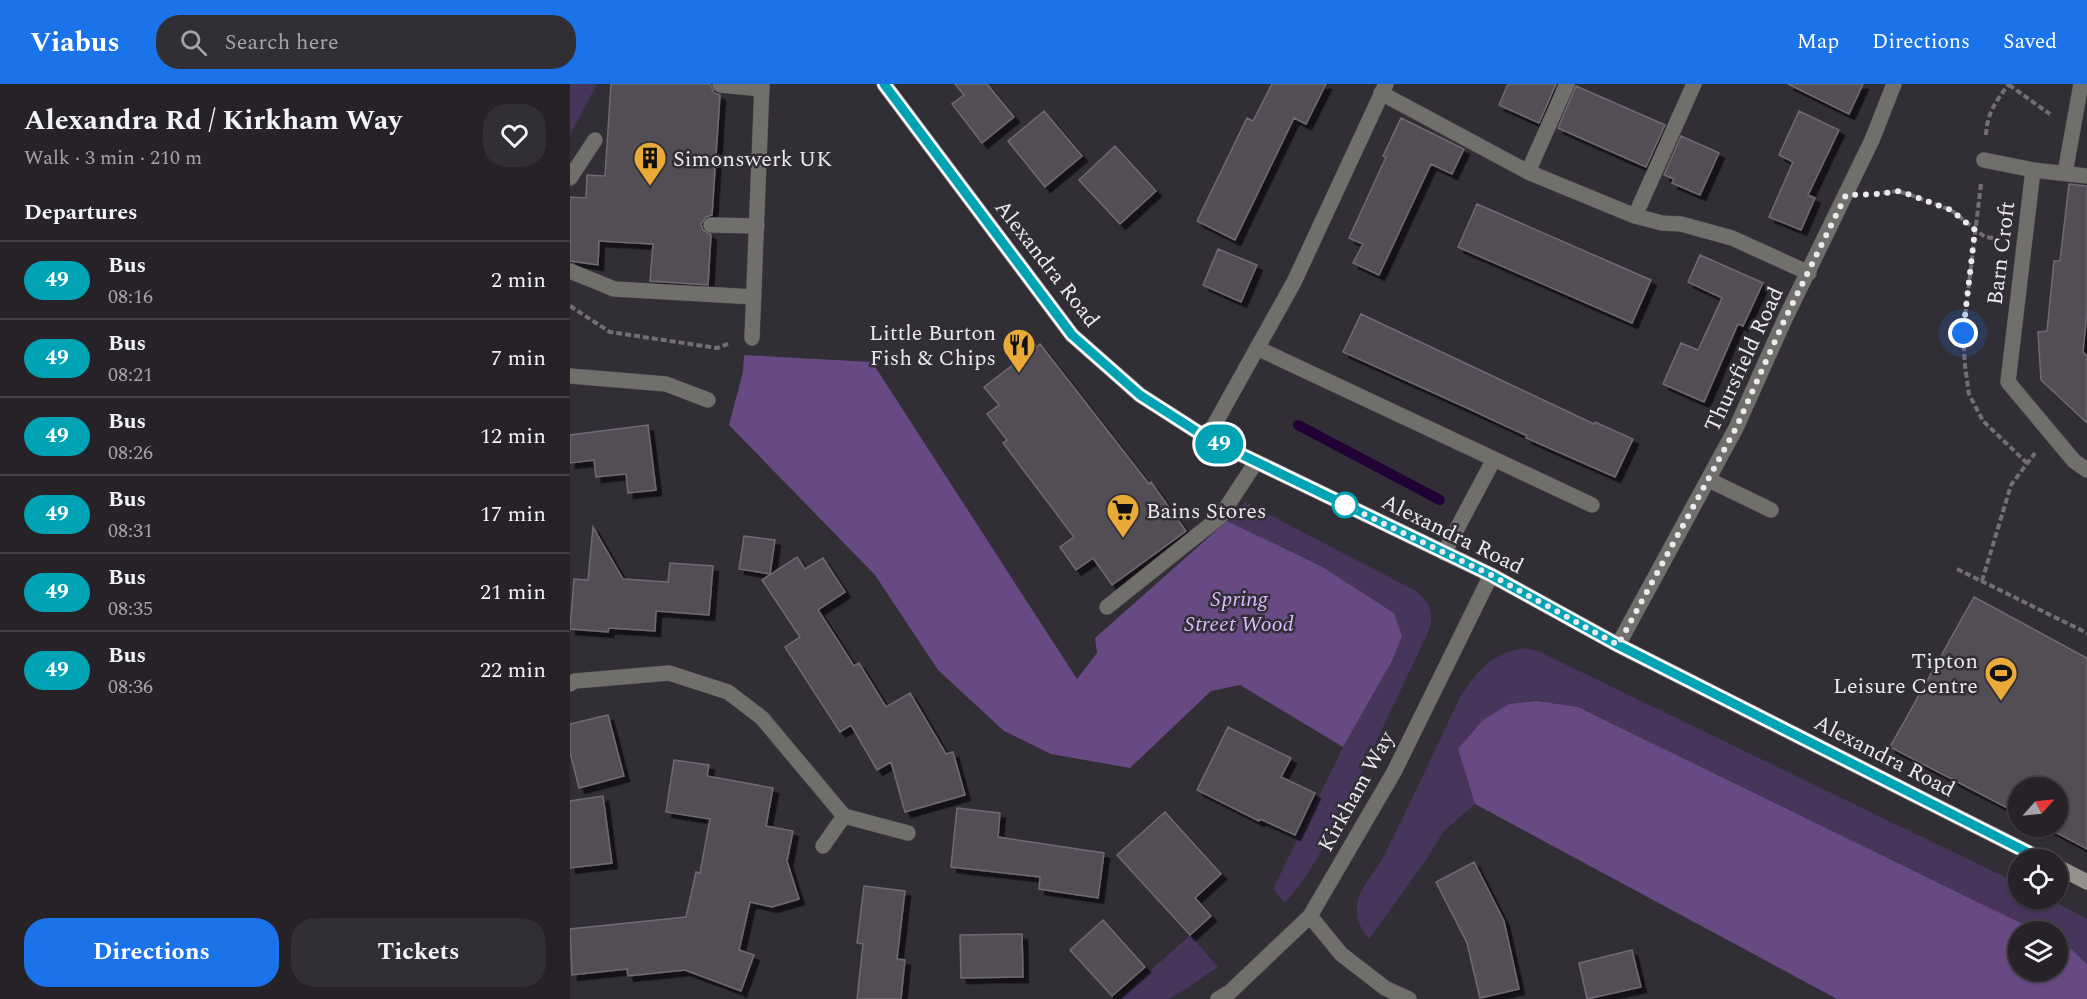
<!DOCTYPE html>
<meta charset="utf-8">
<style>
body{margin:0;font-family:Spectral,serif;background:#322f34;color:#f1f3f6;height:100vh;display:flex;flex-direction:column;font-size:22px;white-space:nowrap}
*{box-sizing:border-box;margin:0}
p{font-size:20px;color:#a4a4a8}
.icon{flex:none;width:33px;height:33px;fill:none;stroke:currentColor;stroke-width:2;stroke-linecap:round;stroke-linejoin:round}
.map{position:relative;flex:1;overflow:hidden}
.drawer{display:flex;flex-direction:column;background:#262228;width:570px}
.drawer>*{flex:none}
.badge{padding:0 12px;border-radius:20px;font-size:21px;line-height:39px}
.needle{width:39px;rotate:63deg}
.buttons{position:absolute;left:1438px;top:693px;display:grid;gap:12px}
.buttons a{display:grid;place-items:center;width:60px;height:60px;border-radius:50%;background:#262228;box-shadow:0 2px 4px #0004,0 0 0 2px #423f45;font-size:30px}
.you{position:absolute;width:30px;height:30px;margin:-15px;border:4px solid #fff;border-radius:50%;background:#1a73e8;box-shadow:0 0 0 9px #1a73e833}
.map>.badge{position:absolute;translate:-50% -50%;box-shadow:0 0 0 3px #fff}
h2{padding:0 24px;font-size:22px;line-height:54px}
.round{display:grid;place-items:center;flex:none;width:63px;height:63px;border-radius:24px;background:#322f34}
.overview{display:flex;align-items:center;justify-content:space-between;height:102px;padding:0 24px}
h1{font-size:28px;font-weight:700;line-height:45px}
.button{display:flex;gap:12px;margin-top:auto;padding:12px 24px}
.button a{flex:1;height:69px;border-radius:24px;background:#1a73e8;color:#fff;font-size:24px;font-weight:700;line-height:69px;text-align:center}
.button a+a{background:#322f34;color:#f1f3f6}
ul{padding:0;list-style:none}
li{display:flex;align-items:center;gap:18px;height:78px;padding:0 24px;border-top:2px solid #423f45}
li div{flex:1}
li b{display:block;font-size:22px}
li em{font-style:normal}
li .badge{min-width:66px;font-weight:700;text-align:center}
header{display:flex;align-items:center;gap:36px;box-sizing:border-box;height:84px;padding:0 30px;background:#1a73e8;color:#fff}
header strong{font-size:28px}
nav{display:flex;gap:33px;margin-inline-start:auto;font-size:21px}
.search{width:420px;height:54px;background:#322f34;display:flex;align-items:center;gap:15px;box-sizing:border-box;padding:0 21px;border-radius:24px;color:#a4a4a8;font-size:22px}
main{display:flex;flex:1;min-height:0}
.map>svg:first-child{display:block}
.green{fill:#48355b}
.forest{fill:#674983}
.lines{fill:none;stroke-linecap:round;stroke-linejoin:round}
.stream{stroke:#210236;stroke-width:10}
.building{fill:#524e56;stroke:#6e6a73;stroke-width:1.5;filter:url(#shadow)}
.service-casing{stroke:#504c53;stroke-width:16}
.minor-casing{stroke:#504c53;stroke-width:16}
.secondary-casing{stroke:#504c53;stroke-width:16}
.path{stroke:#726e75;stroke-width:4;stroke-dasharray:6 3;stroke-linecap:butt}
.service{stroke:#716f6b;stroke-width:15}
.minor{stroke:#716f6b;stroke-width:15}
.secondary{stroke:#95918c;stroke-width:15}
.line-casing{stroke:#fff;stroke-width:14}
.line{stroke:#00a3b4;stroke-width:9}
.walk{stroke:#ebe9ee;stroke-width:6;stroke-dasharray:0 10.8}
.stop-dot{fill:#fff;stroke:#00a3b4;stroke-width:3}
.labels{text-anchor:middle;stroke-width:5;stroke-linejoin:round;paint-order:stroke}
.poi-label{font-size:22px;fill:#ebe9ee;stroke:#322e36;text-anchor:start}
.street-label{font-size:22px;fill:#ebe9ee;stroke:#322e36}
.park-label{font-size:22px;font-style:italic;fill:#dbb9fe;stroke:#322e36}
</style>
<header>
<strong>Viabus</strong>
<div class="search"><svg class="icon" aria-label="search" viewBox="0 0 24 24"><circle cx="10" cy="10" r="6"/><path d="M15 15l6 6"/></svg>Search here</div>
<nav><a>Map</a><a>Directions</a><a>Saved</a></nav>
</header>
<main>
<section class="drawer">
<div class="overview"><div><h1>Alexandra Rd / Kirkham Way</h1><p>Walk · 3 min · 210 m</p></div><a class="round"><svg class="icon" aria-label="heart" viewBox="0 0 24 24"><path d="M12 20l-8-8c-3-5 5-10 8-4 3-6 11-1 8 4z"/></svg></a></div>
<h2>Departures</h2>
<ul>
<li><span class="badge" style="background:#00a3b4;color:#fff">49</span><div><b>Bus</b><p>08:16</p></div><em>2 min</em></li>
<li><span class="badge" style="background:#00a3b4;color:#fff">49</span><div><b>Bus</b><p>08:21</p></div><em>7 min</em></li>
<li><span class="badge" style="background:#00a3b4;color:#fff">49</span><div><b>Bus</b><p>08:26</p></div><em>12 min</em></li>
<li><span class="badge" style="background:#00a3b4;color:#fff">49</span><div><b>Bus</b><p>08:31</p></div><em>17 min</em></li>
<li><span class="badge" style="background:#00a3b4;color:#fff">49</span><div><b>Bus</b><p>08:35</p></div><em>21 min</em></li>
<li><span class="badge" style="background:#00a3b4;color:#fff">49</span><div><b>Bus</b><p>08:36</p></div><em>22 min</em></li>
</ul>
<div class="button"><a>Directions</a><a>Tickets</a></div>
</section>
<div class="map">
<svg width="1517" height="915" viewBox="0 0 1517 915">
<defs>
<filter id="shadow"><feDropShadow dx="5.5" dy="5.5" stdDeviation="0" flood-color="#0009"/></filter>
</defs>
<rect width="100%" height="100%" fill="#322e36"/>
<!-- green -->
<path class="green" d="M0,0H27L0,51Z
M675,418L846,507C860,520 863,525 860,544L764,747L732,798L715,819L703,805L773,663L822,577L824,529L751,482L657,437Z
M955,564L968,567L1449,800V814L1479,815L1517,835V880L1500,864L1488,858V848L1467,847L1008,623L967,617L888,665L905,720L874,747L855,777L799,855C790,845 786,834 787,821C790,802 806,788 814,772C840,720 865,666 890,613C909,585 920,570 955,564Z
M620,851L648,883L613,907L598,915H549Z"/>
<!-- forest -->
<path class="forest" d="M174,271L302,278L507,595L527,569L525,554L657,437L751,482L824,529L832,552L822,577L773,663L670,601L641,607L560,684L481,670L434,647L368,586L305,491L159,341L173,288Z
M967,617L1008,623L1467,847L1449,848V886H1488V858L1500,864L1517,880V915H1267L905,720L888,665L913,636L939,620Z"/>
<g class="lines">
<!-- stream -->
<path class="stream" d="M728,341L870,416"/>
</g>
<!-- building -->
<path class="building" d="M41,0H140L144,9L150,11L142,131L136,133L131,140L133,146L141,151L138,201L80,197L83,160L29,157L28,181L0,177V113L16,114L17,91L35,92Z
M385,0H417L444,33L412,59L382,20L394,11Z
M702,0H756L736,40L724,34L665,156L627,137L677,34L683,37Z
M938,0H986L969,39L929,21Z
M1218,0H1293L1279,30Z
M1006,2L1095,41L1076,83L988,44Z
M474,27L512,72L475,103L438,57Z
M1229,27L1269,46L1238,111L1245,114L1231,146L1199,133L1223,78L1209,71Z
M831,34L894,65L882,90L861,80L809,191L783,179L793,160L779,154L816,73L813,72Z
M1111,52L1149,69L1130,111L1102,99L1104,95L1094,91Z
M545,62L586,107L550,140L509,96Z
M1499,100L1517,102V227L1513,268L1517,272V339L1471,296L1468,248L1477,247L1484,177H1490Z
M907,120L1081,196L1062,239L888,163Z
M648,165L687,181L671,218L633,201Z
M1130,171L1193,199L1173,242L1168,240L1134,318L1093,300L1111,259L1128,266L1152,214L1118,198Z
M791,230L1024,340L1025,338L1063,355L1045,393L956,354L957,352L895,323L773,268Z
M470,260L579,400L581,398L616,447L542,501L523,474L506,486L490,463L504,453L433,359L437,356L417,330L429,321L414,303Z
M78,341L86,406L58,409L56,390L26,393L24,376L0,379V351Z
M23,443L53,495L98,498L100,479L143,482L139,531L86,527L85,547L39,544L38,548L0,545L4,495L18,496Z
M174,452L205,456L200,490L169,485Z
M227,473L235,485L253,474L275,508L248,526L284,582L289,579L316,623L340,609L376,670L383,668L395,711L335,728L321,678L307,686L281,641L270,648L215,563L230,553L192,496Z
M1404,513L1517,574V765L1474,742H1488V704H1449V730L1320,663Z
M38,631L54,692L9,704L0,668V640Z
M658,643L721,674L711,693L745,709L725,751L690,735L689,737L627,706Z
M104,676L139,681L137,692L203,704L196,742L223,747L217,777L229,815L202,823L180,818L169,866L184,871L171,907L115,886L58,892L57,885L2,891L0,845L116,833L126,788L130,789L140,735L96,728Z
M33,712L42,779L0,784V717Z
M387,724L430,729L428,753L534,769L528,814L469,805L470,793L381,783Z
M595,728L651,790L625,814L641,832L620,851L547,771Z
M904,778L934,837L949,905L910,914L897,859L866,798Z
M294,802L335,807L327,875L335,876L331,915H287L293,860L287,859Z
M533,836L575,883L542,912L500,866Z
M452,850L453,893L391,894L390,851Z
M1062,866L1071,903L1017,915L1009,879Z"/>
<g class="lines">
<!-- service casing -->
<g class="service-casing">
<path id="service" d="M150,1L192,5
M811,9L958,88L1065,132L1092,139L1111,140L1162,154L1239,189
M1463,86L1438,298L1504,377L1517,386
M958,88L997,0
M1495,89L1511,0
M0,94L25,56
M1065,132L1124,0
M141,141L187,142
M0,187L44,205L184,213
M687,264L1022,421
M1139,396L1201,426
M874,469L924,375
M537,523L650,433L686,378"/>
</g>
<!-- minor casing -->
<g class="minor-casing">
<path id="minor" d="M1414,76L1463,86L1517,92
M182,254L192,0
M0,292L96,300L138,316
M637,354L724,198L816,0
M1048,561L1166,344L1214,237L1302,56L1324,0
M0,600L5,597L99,589L158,608L192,634L274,732L253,762
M274,732L338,749
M740,832L771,870L815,904L839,915
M648,915L660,908L740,832L824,688L921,491"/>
</g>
<!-- secondary casing -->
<g class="secondary-casing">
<path id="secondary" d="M314,0L502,251L570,311L637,354L921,491L1048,561L1473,776
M1488,783L1517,798"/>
</g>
<!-- path -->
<path class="path" d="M1439,1L1480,30
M1416,51C1417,29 1426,17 1439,0
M1411,100L1393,249L1395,282L1399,310L1413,337L1457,379
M1304,110L1327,107L1338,110L1381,126L1415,153L1430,155
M0,222L40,248L147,264L158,260
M1387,485L1517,549
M1412,497L1441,401L1465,369"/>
<!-- service -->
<use href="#service" class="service"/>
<!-- minor -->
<use href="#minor" class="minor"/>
<!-- secondary -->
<use href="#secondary" class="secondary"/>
</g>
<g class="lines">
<!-- line casing -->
<g class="line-casing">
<path id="line" d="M314,0L502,251L570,311L637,354L921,491L1048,561L1473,776"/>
</g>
<!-- line -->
<use href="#line" class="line"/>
<!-- walk -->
<path class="walk" d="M775,421L921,491L1048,561L1166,344L1214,237L1276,111L1310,110L1327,107L1338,110L1381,126L1405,146L1393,249"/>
</g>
<!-- icons -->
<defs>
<g id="building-pin" transform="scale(1.725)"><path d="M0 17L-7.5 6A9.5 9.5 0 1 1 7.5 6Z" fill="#eaaa38" stroke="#322e36"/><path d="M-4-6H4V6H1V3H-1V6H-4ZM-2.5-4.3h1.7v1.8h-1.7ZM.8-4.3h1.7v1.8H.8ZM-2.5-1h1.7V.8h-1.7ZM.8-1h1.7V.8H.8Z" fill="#111"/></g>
<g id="restaurant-pin" transform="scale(1.725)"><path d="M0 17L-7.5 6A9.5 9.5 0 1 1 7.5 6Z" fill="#eaaa38" stroke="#322e36"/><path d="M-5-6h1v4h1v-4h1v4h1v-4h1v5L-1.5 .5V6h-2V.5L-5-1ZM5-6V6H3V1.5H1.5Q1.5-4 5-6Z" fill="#111"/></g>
<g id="supermarket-pin" transform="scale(1.725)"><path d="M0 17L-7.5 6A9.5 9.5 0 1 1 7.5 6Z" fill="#eaaa38" stroke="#322e36"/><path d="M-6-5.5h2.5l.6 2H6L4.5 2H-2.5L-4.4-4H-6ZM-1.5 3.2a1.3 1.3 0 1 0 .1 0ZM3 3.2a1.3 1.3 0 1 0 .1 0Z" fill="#111"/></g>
<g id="stadium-pin" transform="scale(1.725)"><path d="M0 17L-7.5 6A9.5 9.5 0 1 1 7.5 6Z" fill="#eaaa38" stroke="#322e36"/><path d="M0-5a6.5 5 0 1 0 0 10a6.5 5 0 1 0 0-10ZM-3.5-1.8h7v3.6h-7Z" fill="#111"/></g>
</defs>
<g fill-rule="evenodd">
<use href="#building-pin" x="80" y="74"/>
<use href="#restaurant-pin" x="449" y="261"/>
<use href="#supermarket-pin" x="553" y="426"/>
<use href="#stadium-pin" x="1431" y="589"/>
</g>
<!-- markers -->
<circle class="stop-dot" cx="775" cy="421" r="12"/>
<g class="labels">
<!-- poi labels -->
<g class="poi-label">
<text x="103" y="82">Simonswerk UK</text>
<text x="426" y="256" text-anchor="end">Little Burton<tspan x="426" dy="25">Fish &amp; Chips</tspan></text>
<text x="576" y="434">Bains Stores</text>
<text x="1408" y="584" text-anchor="end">Tipton<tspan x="1408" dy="25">Leisure Centre</tspan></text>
</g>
<!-- street labels -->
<g class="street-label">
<text transform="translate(1430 169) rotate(-83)" y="8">Barn Croft</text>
<text transform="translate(478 179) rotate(52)" y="8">Alexandra Road</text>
<text transform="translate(1173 275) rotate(-65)" y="8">Thursfield Road</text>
<text transform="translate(883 449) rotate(26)" y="8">Alexandra Road</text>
<text transform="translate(1315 671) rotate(27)" y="8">Alexandra Road</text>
<text transform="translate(785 707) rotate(-61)" y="8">Kirkham Way</text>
</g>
<!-- park labels -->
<g class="park-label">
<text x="669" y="522">Spring<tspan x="669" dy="25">Street Wood</tspan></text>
</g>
</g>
</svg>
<div class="buttons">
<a><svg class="needle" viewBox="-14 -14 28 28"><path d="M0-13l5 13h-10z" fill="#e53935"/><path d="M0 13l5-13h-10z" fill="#a4a4a8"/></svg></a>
<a><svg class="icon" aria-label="locate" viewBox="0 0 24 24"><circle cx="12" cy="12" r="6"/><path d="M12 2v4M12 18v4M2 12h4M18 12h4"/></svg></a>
<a><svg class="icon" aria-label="layers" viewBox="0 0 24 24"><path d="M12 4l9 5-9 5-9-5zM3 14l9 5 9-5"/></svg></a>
</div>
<div class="you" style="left:1393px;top:249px"></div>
<b class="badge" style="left:649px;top:360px;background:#00a3b4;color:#fff">49</b>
</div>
</main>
